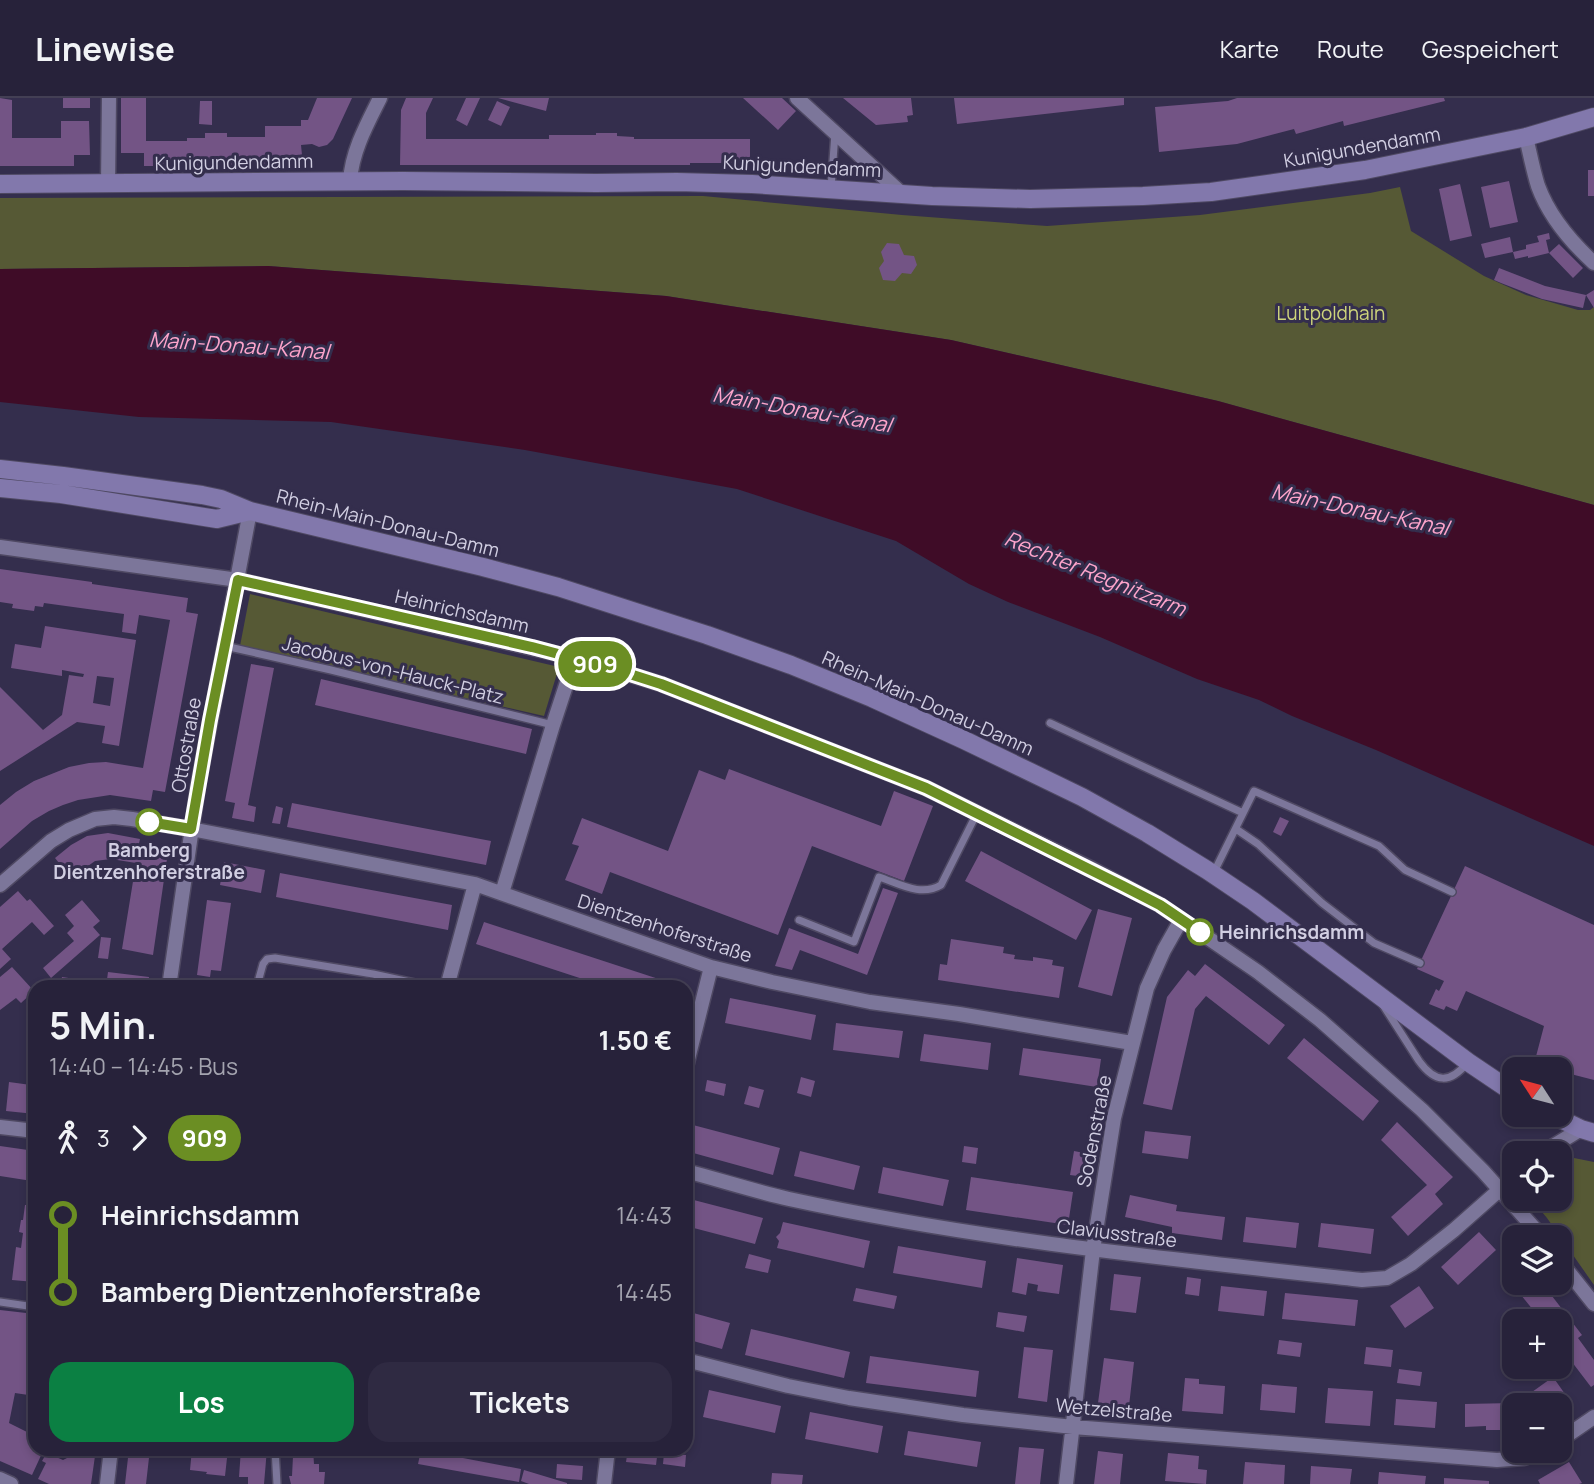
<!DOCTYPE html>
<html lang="de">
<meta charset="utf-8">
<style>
body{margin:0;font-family:Manrope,sans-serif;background:#2f2a42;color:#f1f3f6;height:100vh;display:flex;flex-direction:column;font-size:26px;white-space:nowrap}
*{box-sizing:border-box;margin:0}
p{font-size:23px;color:#a4a4af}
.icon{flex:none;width:38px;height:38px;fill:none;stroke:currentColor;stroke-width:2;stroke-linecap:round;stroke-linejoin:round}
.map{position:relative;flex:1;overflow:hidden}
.panel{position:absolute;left:28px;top:882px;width:665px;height:476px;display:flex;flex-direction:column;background:#27223a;border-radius:21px;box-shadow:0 4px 10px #0003,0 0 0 2px #433f54}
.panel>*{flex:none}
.badge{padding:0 14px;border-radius:23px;font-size:24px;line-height:46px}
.needle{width:46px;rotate:306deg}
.fabs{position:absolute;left:1502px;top:959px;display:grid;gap:14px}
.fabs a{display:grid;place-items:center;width:70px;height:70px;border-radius:14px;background:#27223a;box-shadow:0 4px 10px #0003,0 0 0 2px #433f54;font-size:35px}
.map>.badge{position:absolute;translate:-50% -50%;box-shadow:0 0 0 4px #fff}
.legs{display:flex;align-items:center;gap:10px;height:77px;padding:0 21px;font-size:23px}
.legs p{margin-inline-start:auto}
.overview{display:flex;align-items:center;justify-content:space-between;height:119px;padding:0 21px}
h1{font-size:38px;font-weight:700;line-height:52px}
.button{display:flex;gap:14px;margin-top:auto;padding:14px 21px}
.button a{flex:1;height:80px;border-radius:21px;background:#0b8043;color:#fff;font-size:28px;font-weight:700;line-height:80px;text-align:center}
.button a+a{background:#2f2a42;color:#f1f3f6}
ul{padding:0 21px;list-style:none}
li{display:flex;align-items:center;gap:24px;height:77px;font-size:26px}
li i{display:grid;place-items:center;width:10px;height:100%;margin:0 9px;background:currentColor}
li i::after{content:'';width:18px;height:18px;margin:-9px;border:5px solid;border-radius:50%;background:#27223a}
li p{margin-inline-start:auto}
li:first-child i{background:linear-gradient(#0000 50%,currentColor 0)}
li:last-child i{background:linear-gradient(currentColor 50%,#0000 0)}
header{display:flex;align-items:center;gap:42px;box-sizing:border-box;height:98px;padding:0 35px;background:#27223a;border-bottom:2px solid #433f54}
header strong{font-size:33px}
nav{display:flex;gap:38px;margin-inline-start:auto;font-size:24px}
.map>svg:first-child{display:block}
.green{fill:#565935}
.water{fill:#3f0c27}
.building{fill:#735485;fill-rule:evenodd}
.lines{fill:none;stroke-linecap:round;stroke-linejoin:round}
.lane-casing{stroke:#4f4963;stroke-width:10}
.street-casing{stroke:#4f4963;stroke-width:17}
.secondary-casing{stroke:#4f4963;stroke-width:20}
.lane{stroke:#7c769a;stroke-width:7}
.street{stroke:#7c769a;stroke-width:14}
.secondary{stroke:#8278ac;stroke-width:18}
.line-1-casing{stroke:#fff;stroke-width:16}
.line-1{stroke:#6b8e23;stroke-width:10}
.stop-1-dot{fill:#fff;stroke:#6b8e23;stroke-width:3.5}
.labels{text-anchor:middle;stroke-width:6;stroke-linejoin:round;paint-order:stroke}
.street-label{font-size:19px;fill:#d1cee2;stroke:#342e4d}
.park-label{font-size:19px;fill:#ced57b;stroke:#342e4d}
.stop-label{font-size:19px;font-weight:bold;fill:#d1cee2;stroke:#342e4d}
.water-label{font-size:21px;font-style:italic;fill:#fda4cb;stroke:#342e4d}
</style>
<header>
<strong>Linewise</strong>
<nav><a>Karte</a><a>Route</a><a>Gespeichert</a></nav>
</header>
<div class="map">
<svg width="1594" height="1386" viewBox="0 0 1594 1386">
<rect width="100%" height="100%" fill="#342e4d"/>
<!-- green -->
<path class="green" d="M1400,89L1411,133L1484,178L1526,197L1578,212H1590L1594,209V407L1218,303L951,242L666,198L268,168L0,171V100L703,98L902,117L1047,128L1200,117L1370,95Z
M250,496L559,569L544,618L240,548Z
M1559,1057L1594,1064V1187L1547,1120L1531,1101H1559Z"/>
<!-- water -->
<path class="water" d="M268,168L666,198L951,242L1218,303L1594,407V748L1376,652L1292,618L1259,602L1197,581L1100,539L1008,504L969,486L896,443L737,391L525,352L331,324L139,319L0,304V171Z"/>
<!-- building -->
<path class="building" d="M0,0L12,2V40H61V23H89L90,57H74V68H0Z
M63,0H90V10H63Z
M121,0H146V43H187V40H205V35H227V39H265V28H301V22H308L317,0H352L333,41L327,47L319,49L312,46L301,47L302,57H294V59L267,60V68L200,69V68H144V55H121Z
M406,0H433L426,15V41H549V37H596V35H617V38L634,39V41H750V65H690V67H400L401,12Z
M466,0H480L467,28L456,22Z
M498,0H549L546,13Z
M743,0H782L796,13L778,32Z
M843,0H911L913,17L907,18L908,24L876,27Z
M954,0H1124V7L957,26Z
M1237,0H1444L1445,3L1344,28L1343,23L1296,36L1294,31L1237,46L1159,54L1155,9L1228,3Z
M200,3H212V27L199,26Z
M497,3L510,9L501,28L488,22Z
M1588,72H1594V98H1588Z
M1509,83L1518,124L1490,130L1481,89Z
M1460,86L1472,138L1450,143L1439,91Z
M1549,135L1550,141L1546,142L1549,155L1528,160V158L1515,161L1513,154L1526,151V147L1539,144L1537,138Z
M1510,139L1513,154L1485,160L1481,146Z
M887,145L899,146L904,157L914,158L917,167L911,176L902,175L895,183L883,182L879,170L884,163L881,154Z
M1559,146L1583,170L1573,180L1549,155Z
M1499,170L1545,188L1586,197L1594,192V210L1586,197L1583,210L1542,201L1501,185L1494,182Z
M0,471L92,484V486L188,500L186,514L198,516L165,694L153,692L151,703L110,697L78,702L63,707L49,713L32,723L0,751V707L16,694L34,683L69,669L89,665L106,664L143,670L170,522L139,517L136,536L122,534L124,516L44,505L43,509L35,508L34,513L12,510L13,506L0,504Z
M45,528L136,542L119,648L102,645L105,628L77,624L0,673V589L43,632L62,617L69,577L83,579L84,576L62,572V578L11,570L15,546L41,550ZM97,578L114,580L110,608L93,605Z
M251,566L274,570L248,707L256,709L254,724L232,720L235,705L225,703Z
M321,581L532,631L526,656L315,607Z
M729,671L881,728L894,693L933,708L904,783L812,748L778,837L610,774L602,796L565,782L579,748L572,746L582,720L668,753L699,672L725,682Z
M292,705L491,743L486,767L287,729Z
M276,708L283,710L280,726L272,725Z
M1280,719L1289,723L1281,738L1273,734Z
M108,735L140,741L138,750L168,754L153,857L122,851L136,765L111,761L95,763L71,780L55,760L71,747L87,738Z
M981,753L1092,812L1076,842L965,783Z
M224,764L265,772L261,795L220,787Z
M1465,768L1594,827V982L1559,973V971H1552L1534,966L1544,928L1466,893L1457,913L1446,908L1444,912L1429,906L1436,891L1439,893L1444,883L1417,871Z
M280,775L452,807L448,832L276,799Z
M883,790L898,795L867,877L800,852L792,872L775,868L789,830L858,856Z
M18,793L27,803L30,801L54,828L44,837L32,824L2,851L11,861L0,871V809Z
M82,802L100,823L93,829L100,837L51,880L43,870L74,843L67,835L74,828L65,817Z
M207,802L231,805L221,873L211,872L210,879L197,877Z
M1098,811L1132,820L1112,898L1078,889Z
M484,824L677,887V889H607L476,846Z
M101,839L111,840L108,861L98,860Z
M951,841L1004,849L1003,855L1015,857L1014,861L1033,863V859L1053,862L1052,867L1064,869L1059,900L938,882L940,866L947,867Z
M1205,866L1285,927L1269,947L1206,898L1195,911L1172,1012L1143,1006L1167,899L1188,872L1195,878Z
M12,869L34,893L21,905L16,900L0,912V879Z
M108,874L149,879L148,889H106Z
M62,879L82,882L81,889H60Z
M307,880L361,887V889H306Z
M730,900L816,917L811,942L725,925Z
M836,925L903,933L899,960L833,952Z
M924,936L991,945L988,972L920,963Z
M1304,940L1379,1003L1363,1023L1287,960Z
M1023,950L1101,961L1097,989L1019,977Z
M33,976H35V1016L6,1013L9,984L31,987Z
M801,979L815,983L811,999L797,995Z
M707,982L726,986L724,998L705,993Z
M749,988L764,992L759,1010L744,1006Z
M1397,1024L1453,1079L1435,1096L1443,1106L1408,1138L1391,1119L1427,1087L1381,1042Z
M693,1027L780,1050L773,1077L686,1053Z
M1145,1033L1191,1038L1188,1061L1142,1055Z
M0,1048L35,1053L32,1083L0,1078Z
M964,1048L978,1050L976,1066L962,1064Z
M800,1053L860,1068L854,1092L794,1078Z
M1074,1053L1089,1056L1085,1079L1070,1077Z
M883,1069L949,1082L943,1108L878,1095Z
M971,1079L1073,1094L1068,1127L966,1112Z
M1130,1097L1177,1107L1176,1113L1225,1119L1222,1142L1172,1135V1129L1125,1119Z
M29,1098L35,1099V1184L12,1182L16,1149L21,1150L23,1135L19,1134L21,1122H23L25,1107H28Z
M686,1100L763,1120L755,1146L686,1128Z
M1246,1119L1299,1125L1296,1150L1243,1144Z
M783,1124L870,1143L864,1170L777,1150L779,1143L776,1139L780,1135Z
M1321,1125L1374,1131L1371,1156L1318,1149Z
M1479,1134L1496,1152L1458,1187L1441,1169Z
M898,1148L986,1163L982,1190L893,1175Z
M749,1156L771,1162L768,1175L745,1170Z
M1017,1160L1063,1167L1059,1196L1037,1193L1038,1187L1028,1185L1026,1197L1012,1194Z
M1514,1168V1185H1542L1582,1237L1578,1240L1594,1262V1287L1591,1289L1559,1247V1223H1542L1504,1176Z
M1114,1176L1141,1179L1136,1215L1110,1212Z
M1187,1179L1201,1181L1199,1198L1185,1196Z
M1221,1188L1267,1193L1264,1218L1218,1213Z
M1419,1188L1434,1210L1405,1230L1390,1208Z
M856,1190L897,1198L894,1211L853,1203Z
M1285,1195L1358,1202L1355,1228L1282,1221Z
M0,1212L35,1216V1298L15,1295L9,1325L35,1338V1351H44L32,1377L0,1363Z
M686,1213L730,1225L722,1251L686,1241Z
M998,1214L1027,1218L1024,1234L996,1229Z
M751,1231L850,1254L844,1280L745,1257Z
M1279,1242L1302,1245L1300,1259L1277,1256Z
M1024,1249L1053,1252L1047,1304L1018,1300Z
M1366,1249L1393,1252L1391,1269L1364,1266Z
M870,1258L979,1273L976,1299L866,1285Z
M1104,1260L1134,1264L1129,1308L1098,1305Z
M1399,1271L1422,1274L1420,1288L1397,1285Z
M1553,1279L1572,1306L1559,1315V1307H1541L1532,1294Z
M1185,1280L1199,1281V1286L1225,1288L1223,1316L1182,1313Z
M1262,1286L1297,1289L1295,1315L1260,1312Z
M1328,1290L1373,1293L1370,1328L1325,1325Z
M709,1292L781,1308L775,1335L703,1319Z
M1396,1301L1437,1304L1435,1330L1394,1327Z
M1513,1305V1332H1486V1328L1465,1329V1306Z
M810,1314L883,1328L878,1355L805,1341Z
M908,1333L981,1344L977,1369L904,1357Z
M1019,1349L1044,1351L1040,1386H1015Z
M49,1351L59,1352L56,1359L63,1362L73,1357L72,1354L60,1353V1351H96L91,1386H49L38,1381L46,1365L42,1363Z
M129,1351H150L146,1386H125Z
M192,1351H228L225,1378L206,1376L207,1374L190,1372Z
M241,1351H267L264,1386H248V1379H239Z
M286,1351H313L314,1366H319V1374H325L324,1386H291L289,1378H292L293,1358L287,1359Z
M628,1351H658L656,1367L626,1364Z
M421,1352L521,1371L519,1384L418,1366Z
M1098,1353L1123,1356L1120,1386H1094Z
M664,1355L686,1357L685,1369L663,1366Z
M1168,1355L1199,1358L1198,1371L1207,1372L1206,1386L1165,1383Z
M1245,1364L1285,1367L1284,1386H1243Z
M1569,1364L1582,1385L1579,1386H1540L1538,1382Z
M557,1366L583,1368L582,1382L556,1380Z
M1311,1368L1352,1371L1350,1386H1310Z
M524,1372L567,1385V1386H529L521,1383Z
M1379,1374L1426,1378L1425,1386H1378Z
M772,1375L803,1377L802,1386H771Z
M1444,1380L1489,1383V1386H1444Z"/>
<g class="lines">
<!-- lane casing -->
<g class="lane-casing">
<path id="lane" d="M831,90L835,35
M225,548L331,572L553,627
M1050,625L1243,715
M1236,731L1258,746L1322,805L1374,845L1420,865
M1214,774L1254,693L1379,748L1405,772L1452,794
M799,822L854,844L879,779C900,786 921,799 941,787L977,715
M258,884L263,866L267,861L275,860L373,876L433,889
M1383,907L1419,963C1435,985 1450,986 1467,965
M0,1204L35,1209
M275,1351L277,1386"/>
</g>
<!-- street casing -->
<g class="street-casing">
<path id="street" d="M797,0L901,95
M1526,39C1530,56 1533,72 1538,88C1549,118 1571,144 1594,165
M350,83C352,53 367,26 380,0
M108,86L109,0
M0,449L238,482L575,560L661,586L926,690L1092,771L1160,807L1258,874L1320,922L1422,1012L1483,1073L1542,1139
M0,787L51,743L69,732L95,721L114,719L132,721L191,731L475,786L711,869L772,884L870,904L959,916L1132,945
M502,795L553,627L575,560
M169,889L198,688L250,413
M447,889L475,786
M686,969L711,869
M0,1029L35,1033
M1542,1055L1581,1031
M686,1073C720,1082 754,1093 789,1101C978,1142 1170,1161 1362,1182L1387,1180L1411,1166L1454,1132L1514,1079
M1559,1162L1594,1206
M686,1262L788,1288L849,1300L963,1317L1073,1329L1497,1362L1524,1360L1543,1353
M1559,1343L1594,1319
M0,1381L11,1386
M107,1386L111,1351
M604,1386L608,1351
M1066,1386L1093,1152L1114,1020L1147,890L1164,852L1181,822"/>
</g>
<!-- secondary casing -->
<g class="secondary-casing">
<path id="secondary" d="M0,86L403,83L596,85L677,84L752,86L932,98L1030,101L1143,98L1211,94L1365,72L1526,39L1594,19
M0,371L63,378L202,397L221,401L250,413L483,469L558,489L707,537L791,567L872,600L964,642L1082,699L1147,735L1207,772L1253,803L1468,964L1514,995
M0,390L61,396L217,421L250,413
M1552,1017L1581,1031L1594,1035"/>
</g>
<!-- lane -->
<use href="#lane" class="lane"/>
<!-- street -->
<use href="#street" class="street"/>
<!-- secondary -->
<use href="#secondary" class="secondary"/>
</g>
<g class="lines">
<!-- line-1 casing -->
<g class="line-1-casing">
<path id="line-1" d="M149,724L191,731L210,622L238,482L532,549L611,570L661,586L926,690L1123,788L1160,807L1200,834"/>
</g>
<!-- line-1 -->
<use href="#line-1" class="line-1"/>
</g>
<!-- markers -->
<g class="stop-1-dot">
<circle cx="149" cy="724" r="12"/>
<circle cx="1200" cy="834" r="12"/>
</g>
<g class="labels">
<!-- street labels -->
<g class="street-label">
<text transform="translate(1362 49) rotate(-10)" y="7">Kunigundendamm</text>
<text transform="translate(234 64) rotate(-1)" y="7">Kunigundendamm</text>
<text transform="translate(802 68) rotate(3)" y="7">Kunigundendamm</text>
<text transform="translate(388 425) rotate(14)" y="7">Rhein-Main-Donau-Damm</text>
<text transform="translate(462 513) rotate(13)" y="7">Heinrichsdamm</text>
<text transform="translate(393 572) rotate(14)" y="7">Jacobus-von-Hauck-Platz</text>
<text transform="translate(928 605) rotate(24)" y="7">Rhein-Main-Donau-Damm</text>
<text transform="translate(186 647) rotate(-80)" y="7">Ottostraße</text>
<text transform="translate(665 830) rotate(18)" y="7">Dientzenhoferstraße</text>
<text transform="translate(1094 1033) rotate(-79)" y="7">Sodenstraße</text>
<text transform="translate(1117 1135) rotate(7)" y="7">Claviusstraße</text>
<text transform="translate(1114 1312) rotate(5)" y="7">Wetzelstraße</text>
</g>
<!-- park labels -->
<g class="park-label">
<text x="1331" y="222">Luitpoldhain</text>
</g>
<!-- stop labels -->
<g class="stop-label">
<text x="149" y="759">Bamberg<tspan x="149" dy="22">Dientzenhoferstraße</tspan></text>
<text x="1219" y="841" text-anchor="start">Heinrichsdamm</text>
</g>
<!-- water labels -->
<g class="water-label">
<text transform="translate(239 248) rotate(4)" y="7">Main-Donau-Kanal</text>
<text transform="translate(802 312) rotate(10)" y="7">Main-Donau-Kanal</text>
<text transform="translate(1360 412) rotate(12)" y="7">Main-Donau-Kanal</text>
<text transform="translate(1095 476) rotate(22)" y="7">Rechter Regnitzarm</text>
</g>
</g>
</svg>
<div class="fabs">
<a><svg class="needle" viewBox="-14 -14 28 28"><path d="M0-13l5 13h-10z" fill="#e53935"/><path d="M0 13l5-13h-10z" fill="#a4a4af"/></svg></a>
<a><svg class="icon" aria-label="locate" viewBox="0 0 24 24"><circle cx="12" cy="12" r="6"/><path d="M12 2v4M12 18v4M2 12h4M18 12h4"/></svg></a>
<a><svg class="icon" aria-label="layers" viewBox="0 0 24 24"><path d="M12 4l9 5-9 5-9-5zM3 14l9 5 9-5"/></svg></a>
<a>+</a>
<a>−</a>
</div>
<b class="badge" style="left:595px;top:566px;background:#6b8e23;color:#fff">909</b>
<section class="panel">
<div class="overview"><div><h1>5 Min.</h1><p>14:40 – 14:45 · Bus</p></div><b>1.50 €</b></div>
<div class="legs"><svg class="icon" aria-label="walk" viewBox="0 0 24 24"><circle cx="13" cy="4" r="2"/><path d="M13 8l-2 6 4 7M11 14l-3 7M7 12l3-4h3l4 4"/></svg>3<svg class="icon" aria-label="forward" viewBox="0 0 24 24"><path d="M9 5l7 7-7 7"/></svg><b class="badge" style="background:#6b8e23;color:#fff">909</b></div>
<ul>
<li><i style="color:#6b8e23"></i><b>Heinrichsdamm</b><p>14:43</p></li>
<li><i style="color:#6b8e23"></i><b>Bamberg Dientzenhoferstraße</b><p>14:45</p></li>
</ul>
<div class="button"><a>Los</a><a>Tickets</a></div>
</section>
</div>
